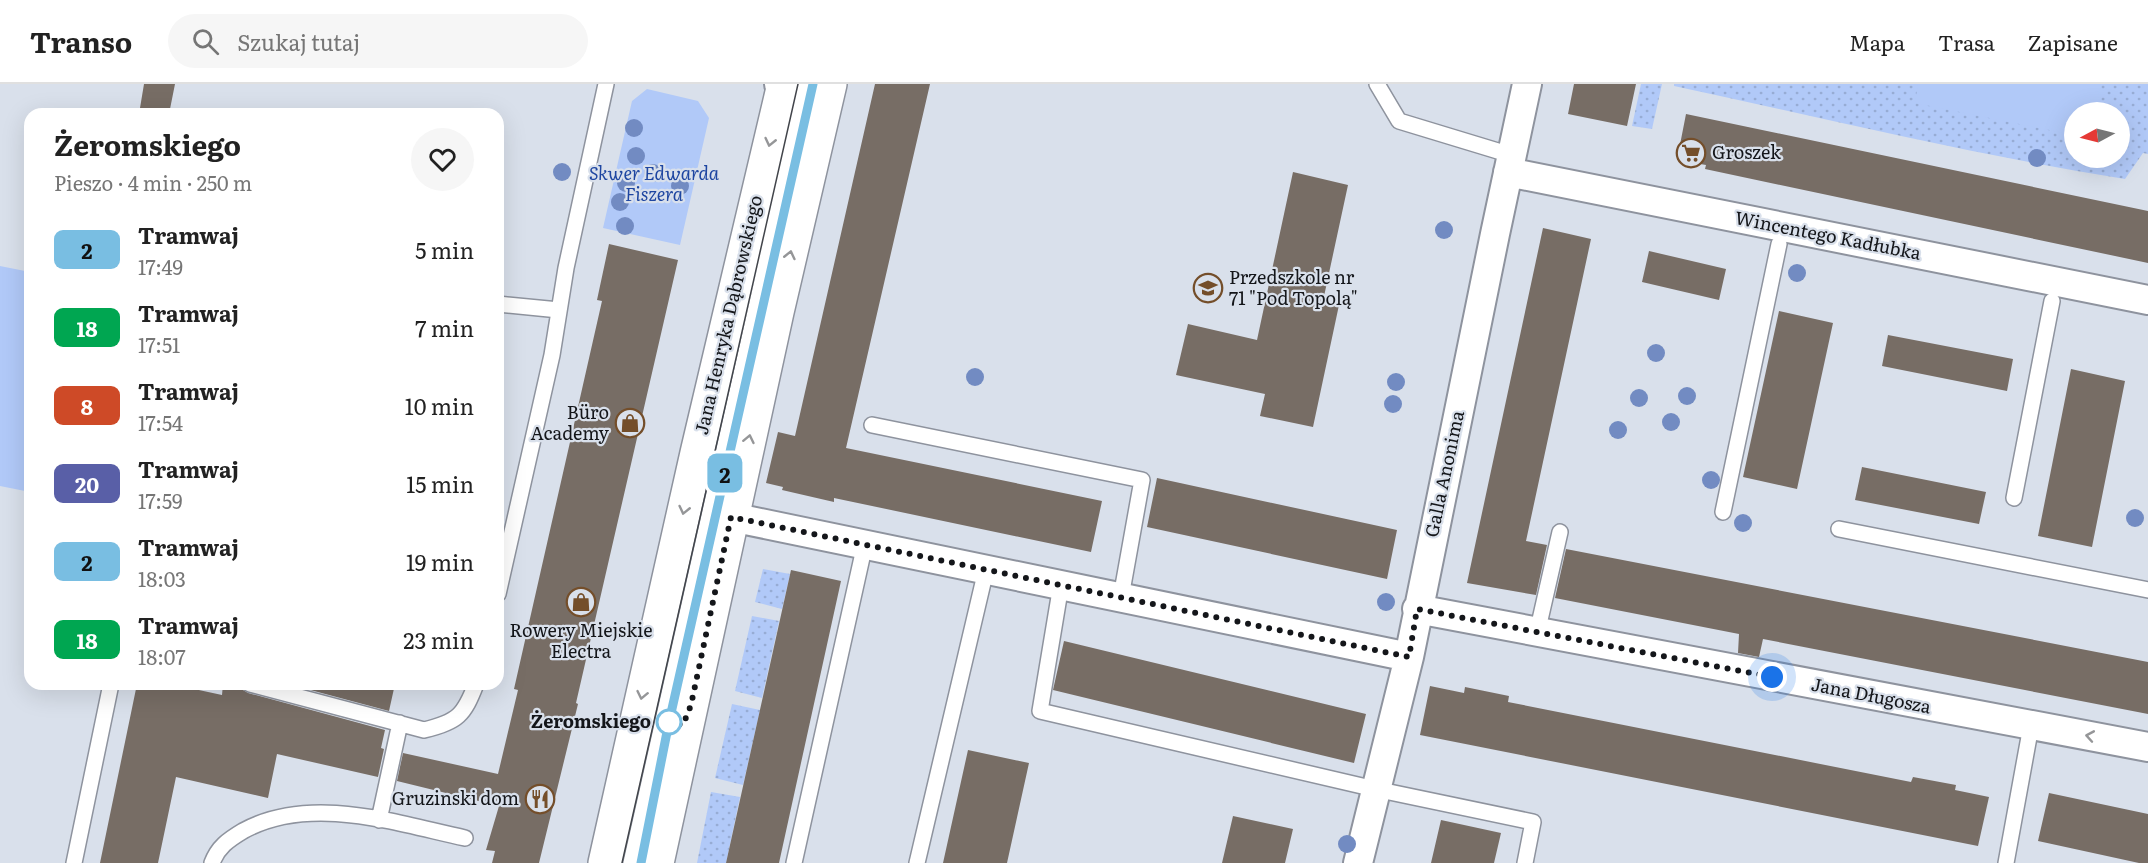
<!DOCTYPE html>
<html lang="pl">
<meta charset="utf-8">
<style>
body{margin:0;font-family:Literata,serif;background:#f6f6f6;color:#222;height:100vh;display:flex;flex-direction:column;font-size:22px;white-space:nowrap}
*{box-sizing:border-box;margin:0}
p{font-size:20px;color:#767676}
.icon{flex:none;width:33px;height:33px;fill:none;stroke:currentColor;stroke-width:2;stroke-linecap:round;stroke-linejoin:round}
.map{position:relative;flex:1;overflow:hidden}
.drawer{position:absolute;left:24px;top:24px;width:480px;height:582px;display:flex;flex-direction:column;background:#fff;border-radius:18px;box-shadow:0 6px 24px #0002}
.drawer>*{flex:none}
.badge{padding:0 12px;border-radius:9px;font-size:21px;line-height:39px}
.needle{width:39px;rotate:263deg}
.fabs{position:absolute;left:2064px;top:18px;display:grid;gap:12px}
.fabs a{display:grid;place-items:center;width:66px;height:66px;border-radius:50%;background:#fff;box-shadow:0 6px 24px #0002;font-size:30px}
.you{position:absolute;width:30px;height:30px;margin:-15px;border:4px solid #fff;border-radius:50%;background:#1a73e8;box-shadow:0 0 0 9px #1a73e833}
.map>.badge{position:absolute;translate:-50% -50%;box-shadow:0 0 0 3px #fff}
.round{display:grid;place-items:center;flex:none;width:63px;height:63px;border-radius:32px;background:#f6f6f6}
.headline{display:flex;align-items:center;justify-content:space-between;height:102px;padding:0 30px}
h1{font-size:28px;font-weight:700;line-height:45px}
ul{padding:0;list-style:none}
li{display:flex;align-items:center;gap:18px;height:78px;padding:0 30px}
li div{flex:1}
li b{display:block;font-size:22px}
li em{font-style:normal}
li .badge{min-width:66px;font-weight:700;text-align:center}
header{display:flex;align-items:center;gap:36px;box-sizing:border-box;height:84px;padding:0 30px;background:#fff;border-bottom:2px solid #e0e0e0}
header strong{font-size:28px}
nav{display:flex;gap:33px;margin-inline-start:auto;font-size:21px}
.search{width:420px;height:54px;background:#f6f6f6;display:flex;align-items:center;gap:15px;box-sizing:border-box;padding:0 21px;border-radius:33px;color:#767676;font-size:22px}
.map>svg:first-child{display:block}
.grass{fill:url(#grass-dots);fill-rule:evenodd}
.garden{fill:#b1c9f8}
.building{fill:#776d65}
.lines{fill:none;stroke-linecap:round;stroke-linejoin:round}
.lane-casing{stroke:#8e939e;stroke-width:18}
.street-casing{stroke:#8e939e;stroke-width:32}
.secondary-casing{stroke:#8e939e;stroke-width:36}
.lane{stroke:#fff;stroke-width:15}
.street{stroke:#fff;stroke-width:28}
.secondary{stroke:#fff;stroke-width:33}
.tram{stroke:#42454b;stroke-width:1.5}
.tree{fill:#728bc2}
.oneway{stroke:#959698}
.line-casing{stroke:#fff;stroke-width:14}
.line{stroke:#79bee2;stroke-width:9}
.walk{stroke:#14161a;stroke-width:6;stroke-dasharray:0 10.8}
.stop-dot{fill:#fff;stroke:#79bee2;stroke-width:3}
.labels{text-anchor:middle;stroke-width:4.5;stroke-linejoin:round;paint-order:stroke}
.poi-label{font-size:18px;fill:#14161a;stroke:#d9e0eb;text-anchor:start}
.park-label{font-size:18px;font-style:italic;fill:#1e46a1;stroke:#d9e0eb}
.street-label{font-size:18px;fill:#14161a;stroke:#d9e0eb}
.stop-label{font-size:18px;font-weight:bold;fill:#14161a;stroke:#d9e0eb;text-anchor:end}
</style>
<header>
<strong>Transo</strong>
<div class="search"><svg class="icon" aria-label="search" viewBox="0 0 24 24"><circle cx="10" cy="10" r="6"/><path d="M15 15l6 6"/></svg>Szukaj tutaj</div>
<nav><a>Mapa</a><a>Trasa</a><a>Zapisane</a></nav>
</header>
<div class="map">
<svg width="2148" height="779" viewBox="0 0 2148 779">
<defs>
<pattern id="grass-dots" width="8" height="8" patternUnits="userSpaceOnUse" patternTransform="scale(1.5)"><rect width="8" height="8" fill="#b1c9f8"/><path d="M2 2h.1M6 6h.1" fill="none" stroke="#97acd4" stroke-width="1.8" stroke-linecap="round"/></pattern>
</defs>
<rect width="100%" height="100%" fill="#d9e0eb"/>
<!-- grass -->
<path class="grass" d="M1641,0H1662L1652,45L1632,42Z
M1674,0H2148V70L2143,69L2125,95C1974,71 1824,34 1674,2ZM2074,28H2120V74H2074Z
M763,485L790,490L782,525L755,518Z
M752,532L779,537L762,614L735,607Z
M732,620L760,626L743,701L715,694Z
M711,708L740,713L726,779H697Z"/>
<!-- garden -->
<path class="garden" d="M1918,0H2101L2095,28H2074V51L1915,19Z
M647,5L698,17L709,34L680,161L603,144L632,17Z
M0,182L30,188V380L25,407L0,402Z"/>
<!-- building -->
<path class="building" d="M144,0H175L169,30H139Z
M875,0H930L846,364L1102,417L1091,468L834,414V418L782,406L783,403L766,399L778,348L795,352Z
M1574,0H1636L1627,42L1568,30Z
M1686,30L2148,127V179L1705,85L1706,81L1677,76Z
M1293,88L1348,101L1323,217L1339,221L1313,343L1260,332L1265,310L1176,291L1188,240L1257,256Z
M1543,144L1591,155L1526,457L1547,461L1536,511L1467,499Z
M609,160L678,176L576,619L578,620L539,779H492L495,767L486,766L499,722L397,697L403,669L498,690L518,606L514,605L602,217L597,216Z
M1649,167L1726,185L1719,216L1642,198Z
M1779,227L1833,239L1797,405L1743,393Z
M1888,251L2013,275L2007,307L1882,282Z
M2071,285L2125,297L2092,463L2038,452Z
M1862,383L1986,408L1979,440L1855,416Z
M1157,394L1397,446L1387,495L1147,443Z
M1566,465L2148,578V630L1763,555L1759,573L1738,569L1739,550L1555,514Z
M791,486L841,497L779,779H726Z
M1064,557L1366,630L1354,679L1053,606Z
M137,600H171L222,611L223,600H241L243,606L248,609L385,646L381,664L384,665L378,693L277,670L268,714L176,693L158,779H100Z
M288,600H395L389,627Z
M1430,602L1464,609L1465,603L1509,612L1508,618L1911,698L1913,693L1956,701L1955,706L1989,713L1978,762L1420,651Z
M968,666L1029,679L1007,779H943Z
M2049,709L2148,730V779H2139L2038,757Z
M1233,732L1293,745L1285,779H1222Z
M1441,736L1501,749L1494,779H1431Z"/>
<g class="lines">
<!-- lane casing -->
<g class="lane-casing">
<path id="lane" d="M1377,0L1399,37L1511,71
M498,220L559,226
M872,341L1142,396L1121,513
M2014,414L2052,217
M1723,428L1779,160
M1839,445L2148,506
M1061,501L1040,627L1375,705L1533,738L1525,779
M498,510L552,271L566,184L606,0
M1537,549L1560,448
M250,600L424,646C458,638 464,631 476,600
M379,736L400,639
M74,779L111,600
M212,779C218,763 228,756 243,747C310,710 395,739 465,754
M631,779L806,1
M794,779L865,460
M917,779L986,486
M2006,779L2031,642"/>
</g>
<!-- street casing -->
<g class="street-casing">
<path id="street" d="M779,0L828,10
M1508,88L2148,216
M731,433L1409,573
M1417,525L2148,663
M1358,779L1409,573L1495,150L1527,0"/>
</g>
<!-- secondary casing -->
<g class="secondary-casing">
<path id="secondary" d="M605,779L697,369L784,0
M657,779L777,228L830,0"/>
</g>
<!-- lane -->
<use href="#lane" class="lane"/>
<!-- street -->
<use href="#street" class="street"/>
<!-- secondary -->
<use href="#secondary" class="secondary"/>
<!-- tram -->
<path class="tram" d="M622,779L798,0
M641,779L669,638L813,0"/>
</g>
<!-- trees -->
<g class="tree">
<circle cx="634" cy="44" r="9"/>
<circle cx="636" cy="72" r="9"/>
<circle cx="2037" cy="74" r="9"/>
<circle cx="562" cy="88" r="9"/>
<circle cx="653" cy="89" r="9"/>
<circle cx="626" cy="99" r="9"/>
<circle cx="680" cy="102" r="9"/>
<circle cx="620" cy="118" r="9"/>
<circle cx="625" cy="142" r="9"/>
<circle cx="1444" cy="146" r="9"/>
<circle cx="1797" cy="189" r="9"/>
<circle cx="1656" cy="269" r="9"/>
<circle cx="975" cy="293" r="9"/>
<circle cx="1396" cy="298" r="9"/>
<circle cx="1687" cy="312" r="9"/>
<circle cx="1639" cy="314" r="9"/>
<circle cx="1393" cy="320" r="9"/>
<circle cx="1671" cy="338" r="9"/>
<circle cx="1618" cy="346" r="9"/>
<circle cx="1711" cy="396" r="9"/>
<circle cx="2135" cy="434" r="9"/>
<circle cx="1743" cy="439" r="9"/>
<circle cx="1386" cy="518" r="9"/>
<circle cx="1347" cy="760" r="9"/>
</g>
<!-- one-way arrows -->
<defs><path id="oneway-chevron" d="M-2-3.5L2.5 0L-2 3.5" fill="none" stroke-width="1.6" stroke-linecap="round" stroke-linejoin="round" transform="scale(1.5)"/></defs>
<g class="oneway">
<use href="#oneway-chevron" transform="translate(770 58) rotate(103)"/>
<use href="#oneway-chevron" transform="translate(790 171) rotate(-77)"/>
<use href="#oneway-chevron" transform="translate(749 355) rotate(-78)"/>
<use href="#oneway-chevron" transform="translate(684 426) rotate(103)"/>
<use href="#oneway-chevron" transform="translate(642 611) rotate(102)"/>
<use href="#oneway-chevron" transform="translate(2090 652) rotate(-170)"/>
</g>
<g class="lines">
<!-- line casing -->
<g class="line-casing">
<path id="line" d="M641,779L669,638L813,0"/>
</g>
<!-- line -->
<use href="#line" class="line"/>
<!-- walk -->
<path class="walk" d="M669,638L683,641L691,621L731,433L1409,573L1417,525L1772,593"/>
</g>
<!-- icons -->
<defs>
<g id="supermarket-ring" transform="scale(1.5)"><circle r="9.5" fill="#d9e0eb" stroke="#744e2a" stroke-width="1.5"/><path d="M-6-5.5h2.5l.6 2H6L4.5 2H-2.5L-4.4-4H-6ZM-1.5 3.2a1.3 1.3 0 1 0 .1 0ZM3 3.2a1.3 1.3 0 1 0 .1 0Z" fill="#744e2a"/></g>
<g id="school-ring" transform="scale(1.5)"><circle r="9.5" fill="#d9e0eb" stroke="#744e2a" stroke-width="1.5"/><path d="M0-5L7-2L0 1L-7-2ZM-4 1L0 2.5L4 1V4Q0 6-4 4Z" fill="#744e2a"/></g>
<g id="shop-ring" transform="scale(1.5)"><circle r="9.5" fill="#d9e0eb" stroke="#744e2a" stroke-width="1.5"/><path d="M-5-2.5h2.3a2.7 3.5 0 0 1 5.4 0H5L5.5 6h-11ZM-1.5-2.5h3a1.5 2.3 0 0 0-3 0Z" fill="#744e2a"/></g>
<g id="restaurant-ring" transform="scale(1.5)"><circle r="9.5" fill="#d9e0eb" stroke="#744e2a" stroke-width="1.5"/><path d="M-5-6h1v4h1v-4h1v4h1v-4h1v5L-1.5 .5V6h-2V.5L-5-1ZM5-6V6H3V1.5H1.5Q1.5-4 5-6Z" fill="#744e2a"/></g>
</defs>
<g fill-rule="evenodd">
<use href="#supermarket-ring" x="1691" y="69"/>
<use href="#school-ring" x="1208" y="204"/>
<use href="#shop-ring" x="630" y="339"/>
<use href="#shop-ring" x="581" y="518"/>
<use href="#restaurant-ring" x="540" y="715"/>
</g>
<!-- markers -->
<circle class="stop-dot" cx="669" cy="638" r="12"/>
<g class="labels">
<!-- poi labels -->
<g class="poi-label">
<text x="1712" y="75">Groszek</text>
<text x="1229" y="200">Przedszkole nr<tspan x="1229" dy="21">71 "Pod Topolą"</tspan></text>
<text x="609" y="335" text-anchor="end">Büro<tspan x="609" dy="21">Academy</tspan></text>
<text x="581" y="553" text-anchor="middle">Rowery Miejskie<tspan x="581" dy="21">Electra</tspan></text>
<text x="519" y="721" text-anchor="end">Gruzinski dom</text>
</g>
<!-- park labels -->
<g class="park-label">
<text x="654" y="96">Skwer Edwarda<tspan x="654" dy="21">Fiszera</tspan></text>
</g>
<!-- street labels -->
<g class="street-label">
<text transform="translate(1828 152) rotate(11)" y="6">Wincentego Kadłubka</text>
<text transform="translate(729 231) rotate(-77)" y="6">Jana Henryka Dąbrowskiego</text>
<text transform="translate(1445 390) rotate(-78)" y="6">Galla Anonima</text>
<text transform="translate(1871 612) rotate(11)" y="6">Jana Długosza</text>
</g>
<!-- stop labels -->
<g class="stop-label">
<text x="651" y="644">Żeromskiego</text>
</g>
</g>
</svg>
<div class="fabs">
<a><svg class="needle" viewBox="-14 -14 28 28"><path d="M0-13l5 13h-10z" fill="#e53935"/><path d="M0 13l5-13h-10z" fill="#767676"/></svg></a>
</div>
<div class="you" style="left:1772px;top:593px"></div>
<b class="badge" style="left:725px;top:389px;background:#79bee2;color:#111">2</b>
<section class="drawer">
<div class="headline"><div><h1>Żeromskiego</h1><p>Pieszo · 4 min · 250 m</p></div><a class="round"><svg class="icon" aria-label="heart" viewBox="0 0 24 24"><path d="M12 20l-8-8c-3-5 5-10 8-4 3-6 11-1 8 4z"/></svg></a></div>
<ul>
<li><span class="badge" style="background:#79bee2;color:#111">2</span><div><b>Tramwaj</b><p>17:49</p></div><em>5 min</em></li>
<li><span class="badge" style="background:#00a651;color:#fff">18</span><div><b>Tramwaj</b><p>17:51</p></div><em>7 min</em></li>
<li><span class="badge" style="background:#ce4a27;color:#fff">8</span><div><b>Tramwaj</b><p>17:54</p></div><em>10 min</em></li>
<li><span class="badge" style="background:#595fa7;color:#fff">20</span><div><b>Tramwaj</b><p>17:59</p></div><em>15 min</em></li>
<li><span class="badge" style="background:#79bee2;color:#111">2</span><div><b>Tramwaj</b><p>18:03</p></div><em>19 min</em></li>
<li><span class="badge" style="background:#00a651;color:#fff">18</span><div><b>Tramwaj</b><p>18:07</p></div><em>23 min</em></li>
</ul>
</section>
</div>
